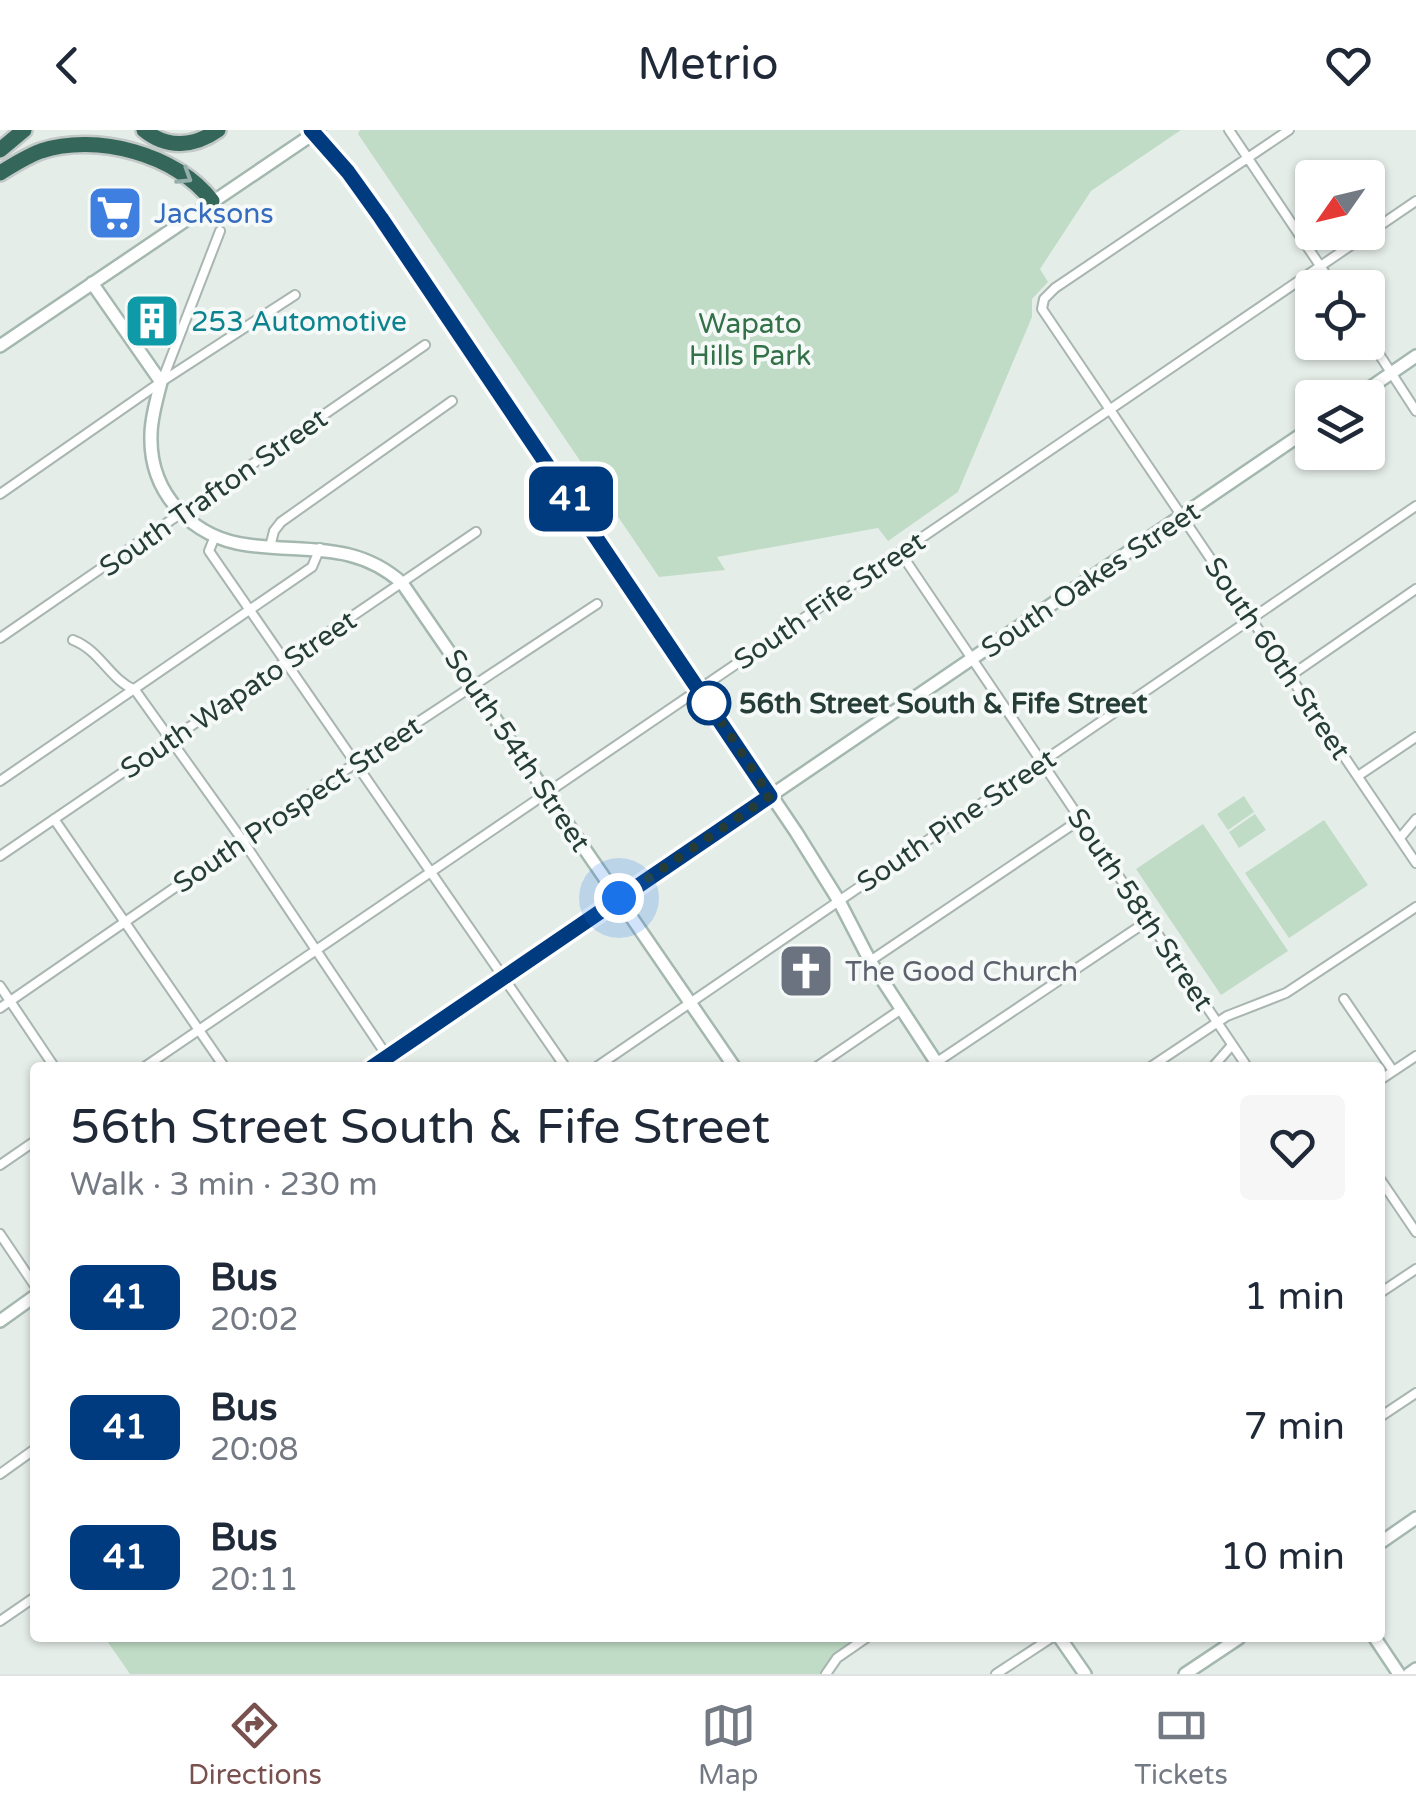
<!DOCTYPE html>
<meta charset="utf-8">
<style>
body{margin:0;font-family:"Varela Round",sans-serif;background:#f6f6f7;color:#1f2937;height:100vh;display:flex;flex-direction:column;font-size:38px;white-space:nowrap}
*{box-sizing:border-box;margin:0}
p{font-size:32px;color:#747a83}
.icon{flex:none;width:55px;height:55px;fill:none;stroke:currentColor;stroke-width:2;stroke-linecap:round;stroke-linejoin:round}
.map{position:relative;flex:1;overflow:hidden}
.drawer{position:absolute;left:30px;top:932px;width:1355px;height:580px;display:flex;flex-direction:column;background:#fff;border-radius:10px;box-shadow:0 2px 8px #0004}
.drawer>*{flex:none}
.badge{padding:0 20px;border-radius:15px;font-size:35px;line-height:65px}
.needle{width:65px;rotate:236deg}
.controls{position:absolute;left:1295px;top:30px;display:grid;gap:20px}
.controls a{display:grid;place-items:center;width:90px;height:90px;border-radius:10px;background:#fff;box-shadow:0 2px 8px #0004;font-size:50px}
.you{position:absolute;width:50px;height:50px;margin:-25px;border:8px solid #fff;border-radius:50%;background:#1a73e8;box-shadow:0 0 0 15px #1a73e833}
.map>.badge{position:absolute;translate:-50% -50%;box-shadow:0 0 0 5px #fff}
.round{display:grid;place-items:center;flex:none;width:105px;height:105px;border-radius:10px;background:#f6f6f7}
.headline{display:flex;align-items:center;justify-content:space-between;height:170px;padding:0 40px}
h1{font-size:48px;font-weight:600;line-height:75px}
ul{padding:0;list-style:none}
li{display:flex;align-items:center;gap:30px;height:130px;padding:0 40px}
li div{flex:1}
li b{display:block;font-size:38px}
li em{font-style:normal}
li .badge{min-width:110px;font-weight:700;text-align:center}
header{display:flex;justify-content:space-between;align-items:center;height:130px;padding:0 40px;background:#fff;font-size:45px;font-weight:600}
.menu{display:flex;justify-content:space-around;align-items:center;height:140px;border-top:2px solid #e0e1e3;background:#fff;font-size:28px;color:#747a83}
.menu a{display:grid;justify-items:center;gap:5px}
.menu .active{color:#79514e}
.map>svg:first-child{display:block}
.green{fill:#c0dcc6}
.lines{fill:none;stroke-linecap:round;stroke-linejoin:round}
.street-casing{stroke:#a8b5b0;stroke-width:12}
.secondary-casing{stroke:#a4b8b0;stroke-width:16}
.highway-casing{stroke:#c2c9c7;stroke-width:20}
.street{stroke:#fff;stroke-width:8}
.secondary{stroke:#fff;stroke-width:11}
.highway{stroke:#34675a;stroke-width:15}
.oneway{stroke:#94b0a8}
.line-casing{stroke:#fff;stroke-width:22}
.line{stroke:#003b80;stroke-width:15}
.walk{stroke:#253d36;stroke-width:10;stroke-dasharray:0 18}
.stop-dot{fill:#fff;stroke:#003b80;stroke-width:5}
.labels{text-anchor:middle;stroke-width:8;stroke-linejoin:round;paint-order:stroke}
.shop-label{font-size:28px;fill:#366cbe;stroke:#f5f9f7;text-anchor:start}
.culture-label{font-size:28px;fill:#0d838f;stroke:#f5f9f7;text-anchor:start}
.park-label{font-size:28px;fill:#337148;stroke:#f5f9f7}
.street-label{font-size:28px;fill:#253d36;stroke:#f5f9f7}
.stop-label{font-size:28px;font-weight:bold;fill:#253d36;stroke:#f5f9f7;text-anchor:start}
.worship-label{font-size:28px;fill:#5b616d;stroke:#f5f9f7;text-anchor:start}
</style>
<header><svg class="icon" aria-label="back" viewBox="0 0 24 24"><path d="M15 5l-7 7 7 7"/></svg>Metrio<svg class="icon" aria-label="heart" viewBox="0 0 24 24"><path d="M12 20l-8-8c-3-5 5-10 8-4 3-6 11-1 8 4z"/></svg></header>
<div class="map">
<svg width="1416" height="1544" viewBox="0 0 1416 1544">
<rect width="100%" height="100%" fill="#e5ede9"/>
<!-- green -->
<path class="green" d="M360,0H1181L1091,61L1040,139L1048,152L1032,169V187L958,362L888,411L878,398L717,427L725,440L659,447L358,4Z
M1244,666L1254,682L1228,700L1217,684Z
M1255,684L1266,700L1239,718L1229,702Z
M1324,690L1368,755L1289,808L1245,743Z
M1203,694L1288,821L1221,865L1136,739Z
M105,1508H858L839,1521L821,1544H130Z"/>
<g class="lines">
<!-- street casing -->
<g class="street-casing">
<path id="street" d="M1229,0L1335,158
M1289,0L1055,158L1044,169L1042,179L1416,733
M1368,207L1416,281
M162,251L220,101
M0,364L161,252L295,165
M215,406L209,421L566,938
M270,417L274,401L281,392L452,271
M900,422L1248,938
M0,508L425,215
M73,510C101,521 109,549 135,560L243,711L395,938
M1290,546L1416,459
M1358,646L1416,607
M0,651L312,437L320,418
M54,689L225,938
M1400,708L1416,689
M0,726L476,402
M870,831L1081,689
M0,856L55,938
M1344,869L1393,941
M0,878L344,641L597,474
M937,932L1149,790
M143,938L1416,71
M595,938L1416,376
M815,938L900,880
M1149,938L1227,886L1286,863L1416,777
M1212,938L1232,915
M1380,950L1416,926
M0,1035L35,1011
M1380,1049L1416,1102
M0,1104L35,1156
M1380,1163L1416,1139
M1380,1287L1416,1263
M0,1344L35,1319
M0,1491L35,1467
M826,1544L837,1528L866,1508
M996,1544L1051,1508"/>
</g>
<!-- secondary casing -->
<g class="secondary-casing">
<path id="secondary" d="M311,0L348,41L381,88L796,702L839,771L870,831L940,938
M92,153L161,252C157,269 151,287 151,305C149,363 192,408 248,415C305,423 355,411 402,453L735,938
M0,216L319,0
M1355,268L1416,226
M371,938L1312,297
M0,1191L35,1166
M1380,1413L1416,1388
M1060,1508L1085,1544
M1375,1508L1399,1544
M1185,1544L1239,1508
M1409,1544L1416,1539"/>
</g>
<!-- highway casing -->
<g class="highway-casing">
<path id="highway" d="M144,0C167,19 194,17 218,0
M314,3L315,0
M0,20L24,0
M0,43C13,35 27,26 41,21C96,3 177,24 212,71"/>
</g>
<!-- street -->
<use href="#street" class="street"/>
<!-- secondary -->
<use href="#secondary" class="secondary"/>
<!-- highway -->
<use href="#highway" class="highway"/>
</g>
<!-- one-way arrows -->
<defs><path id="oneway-chevron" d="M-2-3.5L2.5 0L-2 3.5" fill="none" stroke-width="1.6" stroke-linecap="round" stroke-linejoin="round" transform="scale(2.5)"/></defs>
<use class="oneway" href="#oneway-chevron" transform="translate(185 47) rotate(32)"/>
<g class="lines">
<!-- line casing -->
<g class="line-casing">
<path id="line" d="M311,0L348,42L381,88L770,666L371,938"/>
</g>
<!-- line -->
<use href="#line" class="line"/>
<!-- walk -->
<path class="walk" d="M619,768L770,666L709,573"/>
</g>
<!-- icons -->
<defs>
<g id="supermarket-square" transform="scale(2.875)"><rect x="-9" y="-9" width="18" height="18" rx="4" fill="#3f7fe0" stroke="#f5f9f7"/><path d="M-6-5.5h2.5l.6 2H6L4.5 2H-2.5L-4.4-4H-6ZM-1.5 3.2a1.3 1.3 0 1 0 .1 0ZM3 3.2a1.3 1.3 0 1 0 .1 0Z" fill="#fff"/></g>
<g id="building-square" transform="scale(2.875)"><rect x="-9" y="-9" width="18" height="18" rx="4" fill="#0f9aa8" stroke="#f5f9f7"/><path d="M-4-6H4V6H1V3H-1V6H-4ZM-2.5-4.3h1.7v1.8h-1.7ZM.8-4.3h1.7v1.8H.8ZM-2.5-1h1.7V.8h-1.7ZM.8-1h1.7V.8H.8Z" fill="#fff"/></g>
<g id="church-square" transform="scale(2.875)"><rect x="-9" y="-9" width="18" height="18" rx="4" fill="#6b7280" stroke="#f5f9f7"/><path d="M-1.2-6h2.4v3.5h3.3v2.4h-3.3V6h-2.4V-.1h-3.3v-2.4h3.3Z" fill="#fff"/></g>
</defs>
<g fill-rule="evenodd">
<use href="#supermarket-square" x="115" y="83"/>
<use href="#building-square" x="152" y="191"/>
<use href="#church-square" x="806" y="841"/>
</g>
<!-- markers -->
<circle class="stop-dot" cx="709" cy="573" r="20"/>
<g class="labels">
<!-- shop labels -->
<g class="shop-label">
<text x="154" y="93">Jacksons</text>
</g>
<!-- culture labels -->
<g class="culture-label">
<text x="191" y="201">253 Automotive</text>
</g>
<!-- park labels -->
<g class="park-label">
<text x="750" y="203">Wapato<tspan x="750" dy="32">Hills Park</tspan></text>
</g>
<!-- street labels -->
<g class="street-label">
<text transform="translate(213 362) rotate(-35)" y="10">South Trafton Street</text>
<text transform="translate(1090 449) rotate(-34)" y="10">South Oakes Street</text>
<text transform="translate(829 470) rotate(-34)" y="10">South Fife Street</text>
<text transform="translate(1278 528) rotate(56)" y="10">South 60th Street</text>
<text transform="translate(238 564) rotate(-34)" y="10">South Wapato Street</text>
<text transform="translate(518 620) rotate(56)" y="10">South 54th Street</text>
<text transform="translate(297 674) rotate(-34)" y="10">South Prospect Street</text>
<text transform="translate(956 690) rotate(-34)" y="10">South Pine Street</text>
<text transform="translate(1141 779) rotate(56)" y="10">South 58th Street</text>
</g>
<!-- stop labels -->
<g class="stop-label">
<text x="739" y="583">56th Street South &amp; Fife Street</text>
</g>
<!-- worship labels -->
<g class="worship-label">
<text x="845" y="851">The Good Church</text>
</g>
</g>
</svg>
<div class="controls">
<a><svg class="needle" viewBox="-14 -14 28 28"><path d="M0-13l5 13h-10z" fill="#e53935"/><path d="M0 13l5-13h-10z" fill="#747a83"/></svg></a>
<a><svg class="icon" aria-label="locate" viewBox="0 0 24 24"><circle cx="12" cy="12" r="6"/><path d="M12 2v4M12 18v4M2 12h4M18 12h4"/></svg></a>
<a><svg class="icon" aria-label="layers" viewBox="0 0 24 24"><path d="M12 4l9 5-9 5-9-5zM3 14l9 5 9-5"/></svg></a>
</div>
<div class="you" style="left:619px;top:768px"></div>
<b class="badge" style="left:571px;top:369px;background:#003b80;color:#fff">41</b>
<section class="drawer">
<div class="headline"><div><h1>56th Street South &amp; Fife Street</h1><p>Walk · 3 min · 230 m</p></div><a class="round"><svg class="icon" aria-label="heart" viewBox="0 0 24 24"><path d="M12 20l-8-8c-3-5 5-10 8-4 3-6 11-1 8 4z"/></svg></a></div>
<ul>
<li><span class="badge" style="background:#003b80;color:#fff">41</span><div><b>Bus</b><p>20:02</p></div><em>1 min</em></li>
<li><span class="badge" style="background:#003b80;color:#fff">41</span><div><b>Bus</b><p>20:08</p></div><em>7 min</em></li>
<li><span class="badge" style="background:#003b80;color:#fff">41</span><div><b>Bus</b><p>20:11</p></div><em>10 min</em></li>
</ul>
</section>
</div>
<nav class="menu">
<a class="active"><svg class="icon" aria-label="directions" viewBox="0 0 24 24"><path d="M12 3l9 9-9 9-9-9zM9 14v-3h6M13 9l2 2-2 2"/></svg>Directions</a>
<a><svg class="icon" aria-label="map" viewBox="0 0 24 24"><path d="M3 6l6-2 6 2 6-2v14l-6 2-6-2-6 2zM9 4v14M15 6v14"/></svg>Map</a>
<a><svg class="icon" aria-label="tickets" viewBox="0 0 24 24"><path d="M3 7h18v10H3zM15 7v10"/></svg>Tickets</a>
</nav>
